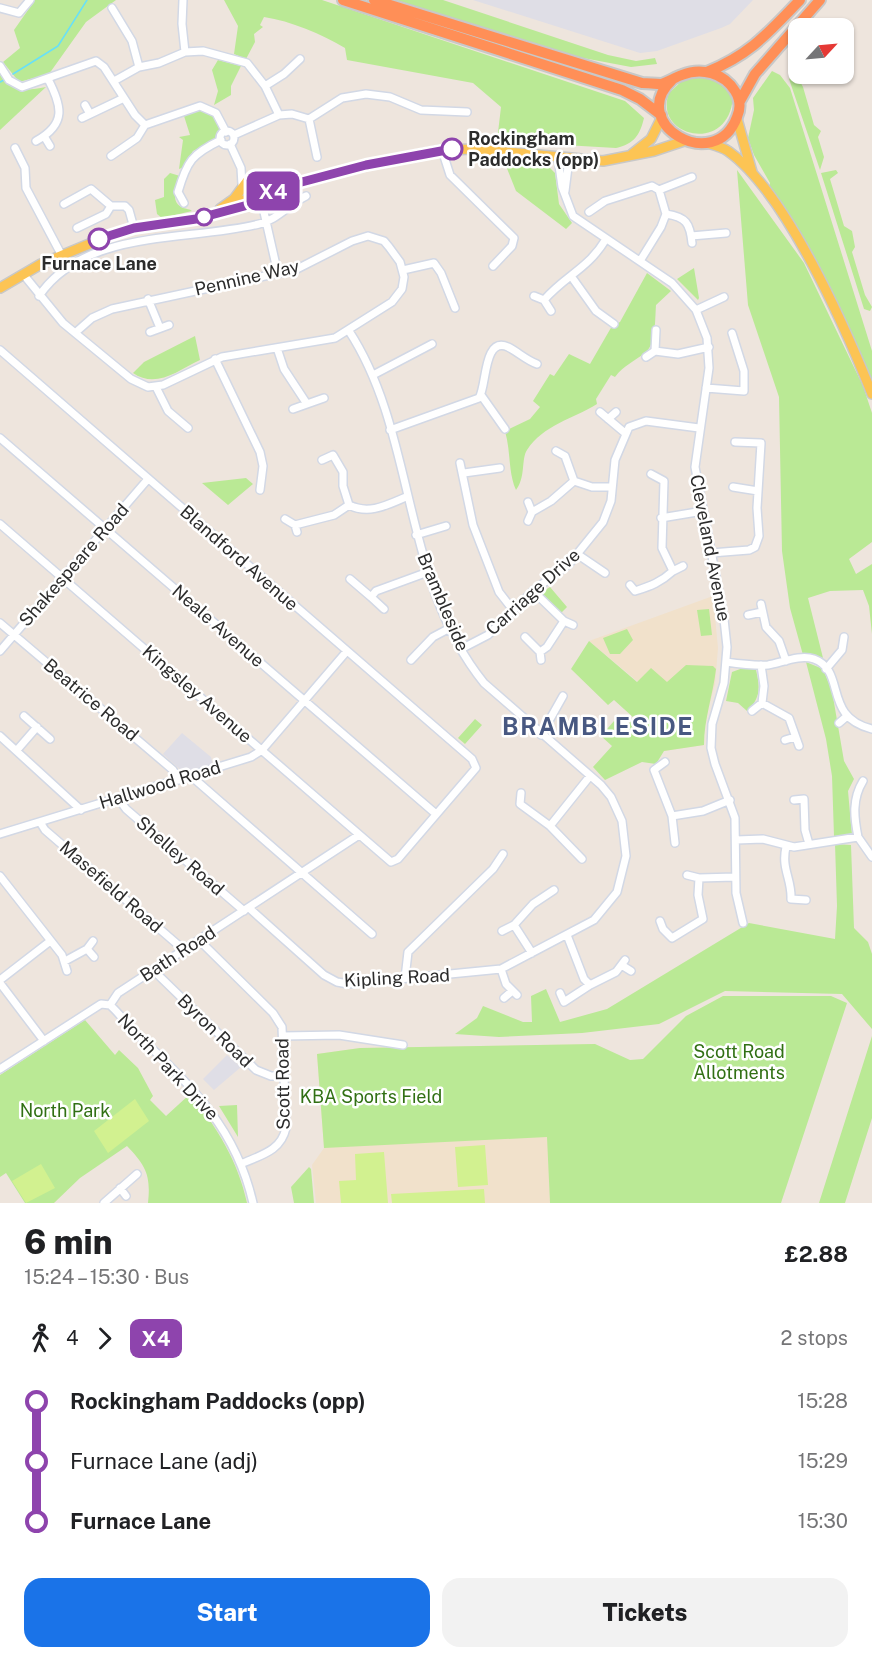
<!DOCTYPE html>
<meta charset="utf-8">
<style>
body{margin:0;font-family:"Public Sans",sans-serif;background:#f2f2f2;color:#202124;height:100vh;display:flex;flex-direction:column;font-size:22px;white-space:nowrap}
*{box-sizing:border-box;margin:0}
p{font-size:20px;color:#757577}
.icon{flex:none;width:33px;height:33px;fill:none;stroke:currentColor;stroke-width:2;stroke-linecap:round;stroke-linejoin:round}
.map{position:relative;height:1203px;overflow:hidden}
.side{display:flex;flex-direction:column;background:#fff;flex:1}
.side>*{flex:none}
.badge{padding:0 12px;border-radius:9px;font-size:21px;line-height:39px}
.needle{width:39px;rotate:64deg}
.fabs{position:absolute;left:788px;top:18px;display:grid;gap:12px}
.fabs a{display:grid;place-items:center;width:66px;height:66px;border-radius:12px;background:#fff;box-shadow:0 2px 4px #0004;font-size:30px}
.map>.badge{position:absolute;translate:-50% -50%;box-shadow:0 0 0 3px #fff}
.legs{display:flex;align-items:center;gap:9px;height:66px;padding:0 24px;font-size:20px}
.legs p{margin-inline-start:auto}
.headline{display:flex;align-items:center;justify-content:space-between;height:102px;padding:0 24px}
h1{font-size:33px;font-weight:800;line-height:45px}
.primary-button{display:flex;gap:12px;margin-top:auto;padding:12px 24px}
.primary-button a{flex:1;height:69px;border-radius:18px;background:#1a73e8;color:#fff;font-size:24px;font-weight:800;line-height:69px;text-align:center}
.primary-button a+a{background:#f2f2f2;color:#202124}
ul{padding:0 24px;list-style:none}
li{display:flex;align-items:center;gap:21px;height:60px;font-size:22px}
li i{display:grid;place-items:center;width:9px;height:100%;margin:0 8px;background:currentColor}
li i::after{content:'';width:15px;height:15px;margin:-8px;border:4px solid;border-radius:50%;background:#fff}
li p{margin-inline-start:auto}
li:first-child i{background:linear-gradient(#0000 50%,currentColor 0)}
li:last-child i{background:linear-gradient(currentColor 50%,#0000 0)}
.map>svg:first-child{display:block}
.industrial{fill:#dfdee6}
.education{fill:#f1e1cb}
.green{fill:#bae995}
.pitch{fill:#d2f190}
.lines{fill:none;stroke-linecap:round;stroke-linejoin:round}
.stream{stroke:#68e0f8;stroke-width:1.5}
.minor-casing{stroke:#d2d8e5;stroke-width:10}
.major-casing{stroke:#c8c8c8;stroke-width:12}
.highway-casing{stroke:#c8c8c8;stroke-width:14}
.minor{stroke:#fff;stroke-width:7}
.major{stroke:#fcc454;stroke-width:9}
.highway{stroke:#ff8f57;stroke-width:10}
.line-1-casing{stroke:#fff;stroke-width:14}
.line-1{stroke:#8e44ad;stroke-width:9}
.stop-1-dot{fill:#fff;stroke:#8e44ad;stroke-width:3}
.labels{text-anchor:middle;stroke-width:5;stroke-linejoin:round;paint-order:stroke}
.stop-label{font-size:18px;font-weight:bold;fill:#2c2c2c;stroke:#fff;text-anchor:start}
.street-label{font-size:18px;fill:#2c2c2c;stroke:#fff}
.park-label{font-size:18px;fill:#317014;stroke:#fff}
.district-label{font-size:24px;font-weight:bold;letter-spacing:1.5px;fill:#485881;stroke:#fff}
</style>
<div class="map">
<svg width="872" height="1203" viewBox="0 0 872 1203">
<rect width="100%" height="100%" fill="#eee5dd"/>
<!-- industrial -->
<path class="industrial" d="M473,0H753L730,24L721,28L657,51L640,53Z
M182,733L211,757L213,764L184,773L163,754Z
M227,1055L241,1067L214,1090L203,1079Z"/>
<!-- education -->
<path class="education" d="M713,596L718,648L715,684L704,726V745L664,751L655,696L589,641Z
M595,1044L548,1137L550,1203H316L312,1165L324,1148L317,1054L360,1048Z"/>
<!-- green -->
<path class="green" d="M35,0H116L86,22L49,74L19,82L3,62L20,48L14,30Z
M224,0H322L625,101L644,118C640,135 634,144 616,148L497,141L501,107L473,83L347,60L345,48C321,34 291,21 264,17L260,25L263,27L254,34L255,42L246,59L234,54L238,26Z
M396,0H443L608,55L636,61L655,58L657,64L631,67L562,54Z
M218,60L241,66L231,86V95L214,105L218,91L212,70Z
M772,71L780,75L790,88L872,351V382C845,313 811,248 769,187L770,183L754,155L748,138L754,110L753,98Z
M0,73C13,92 24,91 46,87L0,130Z
M796,74L803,87L814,125L821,131L818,137L824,157L820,170L789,79Z
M706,77L720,80L733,93C733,156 652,138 669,93L684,79Z
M200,110C211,111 216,119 220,128L216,140L193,151L184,167L179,169L183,140L179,137L190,135L184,116Z
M504,161L550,168L555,173L559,204L572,223L566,229L516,191Z
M737,170L804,263L863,386L872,413V542L849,559L856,574L872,564V634L869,606L863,590L830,591L808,598L823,658L811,654L803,655L790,608L782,551L779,397L748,305Z
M836,170L838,173L830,179L844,226L852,231L855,247L852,252L865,295L872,307L870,311L864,309L821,173Z
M170,173L180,176C177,186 169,202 183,208C186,209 190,209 192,211L162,218L157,214L155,200L164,197V179Z
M694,268L699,298L698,300L677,279Z
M647,273L671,291L656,305C655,318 656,343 646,352C635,361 624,365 615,377L611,375L596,399L597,404C573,419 543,425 527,450C521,459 526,477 516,490C508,472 511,452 505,431L530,419L540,407L533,401L550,374L554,376L569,354L590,364L612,326L620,322Z
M195,336L200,360C177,371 156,389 133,373L144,362Z
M246,478L253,484L228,505L202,483Z
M550,587L567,607L561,613L542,595V592Z
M709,609L712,635L701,636L697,610Z
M627,629L633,640L620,654H610L603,638Z
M589,641L637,682L651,668L667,682L686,665L713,666L716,669C713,695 704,719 704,745L664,751L656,764L642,762L605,780L593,767L612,746L601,736L614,721L624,729L634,718L614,700L608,705L571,669Z
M806,662L823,669L832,691L844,761L854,779L848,791L852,835L834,836L832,776L826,739Z
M743,668L756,670C760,687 761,698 747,711L738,703L726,701L732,672Z
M475,719L482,725L465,744L458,738Z
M835,844L851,845L854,928L868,942L872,954V1029L842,994L725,991L659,1024L582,1033L499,1037L455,1034L477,1018L483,1006L523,1022H532L531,996L546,989L560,1022L607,1009L749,923L835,939L837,906Z
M723,996H831L847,1003L781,1203H550L547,1137L324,1148L317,1054L360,1048L595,1044L630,1060L643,1059L686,1016Z
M85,1020L115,1055L119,1050L138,1068L153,1096L150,1100L166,1116L190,1094C217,1127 238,1161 247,1203H148C151,1175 146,1166 127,1146L80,1178L54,1203H25L6,1173L0,1177V1075Z
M872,1036V1118L845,1203H819Z
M237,1105L238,1137L219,1106Z
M309,1167L311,1169L314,1203H294L291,1187Z"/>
<!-- pitch -->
<path class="pitch" d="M135,1099L149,1121L108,1153L94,1131Z
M485,1145L488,1185L458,1187L455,1147Z
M384,1152L388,1203H341L339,1181L356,1180L355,1154Z
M41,1164L55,1188L26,1203L12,1181Z
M484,1189L485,1203H392L391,1194Z"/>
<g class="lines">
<!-- stream -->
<path class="stream" d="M13,74L58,46L87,0
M0,82L4,80"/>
<!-- minor casing -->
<g class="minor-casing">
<path id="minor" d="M183,0L182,24L185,52
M0,8L19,13L30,0
M112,8L132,41L139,67
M0,66L9,80L22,87L96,61L104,67L135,115L145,125L200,106L216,113L226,132
M114,81L139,67L159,63L185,52L203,51L247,63L265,86L279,115
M265,86L284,74L300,59
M85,105L90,114
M82,118L124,98
M309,119L317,157
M220 138a7 7 0 1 1 14 0a7 7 0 1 1-14 0Z
M234,135L279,115L292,114L309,119L342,98L366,94L390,97L421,110L467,112
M44,136L50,146
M36,141C67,124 62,106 48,79
M230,144L241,168L242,185
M15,148L25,168L26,188L61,254
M442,150L450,175L514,238L512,246L493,266
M111,156L137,138L145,125
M558,158L562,187L573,216L672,283L696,310L707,338L709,368L695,467L724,619L727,647L724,683L712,724L711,748L715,764L735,818L736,893L743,923
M659,190L692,177
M565,191L569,159
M261,199L278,274
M184,203L178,192C187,161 192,154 221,140
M64,204L91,189L111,206
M589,212L605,201L652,186L659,190L666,214C686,217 690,223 692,243
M77,228L106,214L111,206H125L129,210L134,228
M691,236L726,233
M640,261L661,227L666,214
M403,270L434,263L441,273L455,308
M23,274L63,323L131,379L148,387L163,385L222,357L335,338L392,302L402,289L404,277L400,262L389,247L384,241L368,236L352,241L297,269L112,309L92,318L75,333
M571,276L596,311L614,324
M39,296C85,228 188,242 259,224C277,220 289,204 306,196
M534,296L544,300
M148,299L160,328
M696,310L724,297
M551,311L544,300C566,275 588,269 606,239
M656,330L655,351L678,354L709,347
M150,332L169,325
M277,348L284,369L307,404L324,398
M0,350L472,759L476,768L398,859L391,862L0,524
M646,357L655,351
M215,359L260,452L263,466L260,490
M373,375L432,344
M156,387L168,411L188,428
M706,388L744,391V371L732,333
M481,395L505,429
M293,409L307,404
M600,412L625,433
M608,419L616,412
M390,430L479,398C487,386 483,336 508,347C518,352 526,360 537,364
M0,438L436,814
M556,451L565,456L574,481
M460,463L473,525L499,592L513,610
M464,473L500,468
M574,481L592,487H612
M733,487L758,491
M528,502L532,512L528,521
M349,505C369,515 387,505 406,497
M532,512L551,501L574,481
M661,518L703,511
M285,519L295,525L297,532
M295,525L334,515L349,505L343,486V472L333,455L322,460
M416,535L446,526
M711,553L749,550L755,547L759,536L757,508L761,443L735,442
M577,554L605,573
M673,571L683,566
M350,579L371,597
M630,585L635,591C651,586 661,582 673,571L662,548L664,481L651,474
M533,591L564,621L547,647L540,652L541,660
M761,604L766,627L779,641L786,661
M384,609L371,597L376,591L428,572
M748,615L762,612
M564,621L573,625
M0,623L173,770L179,780
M525,637L540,652
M461,649L488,635L533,591L569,564L603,522L611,501L615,460L629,427L646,421L699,428
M0,651L148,479
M411,660L433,637L450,628
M726,662C740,664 754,666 768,665C781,663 800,654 814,659C847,671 822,717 872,729
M761,665L764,686L762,703L789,718L799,746
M826,669L842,650L844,637
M752,711L762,703
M24,716L50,739
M839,723L846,717
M541,735L563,696
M0,736L81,810
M785,740L795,737
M17,750L37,727
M665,762L654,770L672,816L703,811L730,800
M191,776L372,934
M521,793L520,804L550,826L582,859
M118,798L126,809L244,911
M794,800L804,799L805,830L809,844
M672,816L675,843
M40,822L45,830L184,950
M550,826L590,776
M0,834L251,757L262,750L347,651
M858,837C854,817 852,799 863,781
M736,840L763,839L794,847L858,837L872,857
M786,847C781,869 792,879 791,899L806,900
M687,875L699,878
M0,876L62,955L67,971
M249,908L324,975L337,982L348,984L501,969L594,920L617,892L626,856L622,821L611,797L601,785L484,683C401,581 417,435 349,331
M660,921L663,929L672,938L703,919L698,895L699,878L735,877
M502,931L514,925
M567,935L584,979L590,985L616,972L625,960
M200,941L273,1013L282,1027L286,1128C281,1151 261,1155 241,1164
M87,949L94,957
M532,953L514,925L533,904L554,890
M65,961L87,949L93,941
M623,966L631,971
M501,969L506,984L517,995
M153,970L256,1070L271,1076H285
M405,978L408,952L493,869L503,854
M0,980L49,942
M0,983L44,1041
M560,993L564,1002L590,985
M504,998L511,992
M110,1005L118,993L359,835
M110,1005C120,1014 128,1026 138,1035C192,1087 236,1128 253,1203
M283,1036L339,1035L403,1045
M0,1069L101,1004L110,1005
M120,1188L126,1196
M104,1203L137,1174"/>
</g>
<!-- major casing -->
<g class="major-casing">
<path id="major" d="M737,119L752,172
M707,143C714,145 722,147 728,151C786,192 845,327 872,394
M632,154L651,139L662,117
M263,195L279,188L366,165L442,150L475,149L603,161L654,151L684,141
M244,200L255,203L262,198L263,187L257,181
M220,209L234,199L248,180L286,183
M0,288L41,264L111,235L134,228L196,219L248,203"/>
</g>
<!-- highway casing -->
<g class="highway-casing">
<path id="highway" d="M343,0L622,90L640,99L661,115
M374,0L642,83C648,83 655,84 661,84C669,82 675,77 682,75C701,67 724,73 735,91C740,99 741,108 737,117C715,176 626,123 672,80
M707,72C751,54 768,33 800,0
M740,101L755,74L820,0"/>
</g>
<!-- minor -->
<use href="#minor" class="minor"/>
<!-- major -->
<use href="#major" class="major"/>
<!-- highway -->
<use href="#highway" class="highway"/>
</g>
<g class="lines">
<!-- line-1 casing -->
<g class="line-1-casing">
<path id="line-1" d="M99,239L134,228L196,219L255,203L263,195L279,188L366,165L452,149"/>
</g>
<!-- line-1 -->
<use href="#line-1" class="line-1"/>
</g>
<!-- markers -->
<g class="stop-1-dot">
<circle cx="452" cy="149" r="10"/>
<circle cx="204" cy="217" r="8"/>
<circle cx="99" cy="239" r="10"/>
</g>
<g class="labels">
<!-- stop labels -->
<g class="stop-label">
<text x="468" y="145">Rockingham<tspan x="468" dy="21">Paddocks (opp)</tspan></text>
<text x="99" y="270" text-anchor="middle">Furnace Lane</text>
</g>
<!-- street labels -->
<g class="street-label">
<text transform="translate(247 278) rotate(-13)" y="6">Pennine Way</text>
<text transform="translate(710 548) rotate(79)" y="6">Cleveland Avenue</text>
<text transform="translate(239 558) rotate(41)" y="6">Blandford Avenue</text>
<text transform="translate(74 565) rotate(-49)" y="6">Shakespeare Road</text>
<text transform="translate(533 592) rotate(-42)" y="6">Carriage Drive</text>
<text transform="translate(443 602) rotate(67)" y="6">Brambleside</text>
<text transform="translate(218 626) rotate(41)" y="6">Neale Avenue</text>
<text transform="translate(197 694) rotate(41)" y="6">Kingsley Avenue</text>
<text transform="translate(91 700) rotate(40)" y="6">Beatrice Road</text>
<text transform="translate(160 785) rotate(-17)" y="6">Hallwood Road</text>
<text transform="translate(180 856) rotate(41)" y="6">Shelley Road</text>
<text transform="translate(111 887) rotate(41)" y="6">Masefield Road</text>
<text transform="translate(178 954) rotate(-33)" y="6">Bath Road</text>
<text transform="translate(397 978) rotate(-3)" y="6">Kipling Road</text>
<text transform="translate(215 1031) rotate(44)" y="6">Byron Road</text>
<text transform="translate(168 1067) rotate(47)" y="6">North Park Drive</text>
<text transform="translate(283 1084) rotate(-91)" y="6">Scott Road</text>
</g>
<!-- park labels -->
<g class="park-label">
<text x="739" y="1058">Scott Road<tspan x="739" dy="21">Allotments</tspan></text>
<text x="371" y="1103">KBA Sports Field</text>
<text x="65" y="1117">North Park</text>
</g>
<!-- district labels -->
<g class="district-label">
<text x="598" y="735">BRAMBLESIDE</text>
</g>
</g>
</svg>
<div class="fabs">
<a><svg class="needle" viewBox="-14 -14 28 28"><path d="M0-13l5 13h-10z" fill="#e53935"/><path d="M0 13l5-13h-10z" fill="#757577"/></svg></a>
</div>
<b class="badge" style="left:273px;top:191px;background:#8e44ad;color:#fff">X4</b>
</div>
<section class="side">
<div class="headline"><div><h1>6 min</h1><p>15:24 – 15:30 · Bus</p></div><b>£2.88</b></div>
<div class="legs"><svg class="icon" aria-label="walk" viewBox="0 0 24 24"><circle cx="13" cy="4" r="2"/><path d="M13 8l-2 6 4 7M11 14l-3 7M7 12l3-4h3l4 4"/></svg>4<svg class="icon" aria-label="forward" viewBox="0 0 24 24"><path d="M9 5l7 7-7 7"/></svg><b class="badge" style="background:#8e44ad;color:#fff">X4</b><p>2 stops</p></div>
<ul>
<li><i style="color:#8e44ad"></i><b>Rockingham Paddocks (opp)</b><p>15:28</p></li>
<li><i style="color:#8e44ad"></i><span>Furnace Lane (adj)</span><p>15:29</p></li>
<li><i style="color:#8e44ad"></i><b>Furnace Lane</b><p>15:30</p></li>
</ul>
<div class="primary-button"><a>Start</a><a>Tickets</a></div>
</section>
